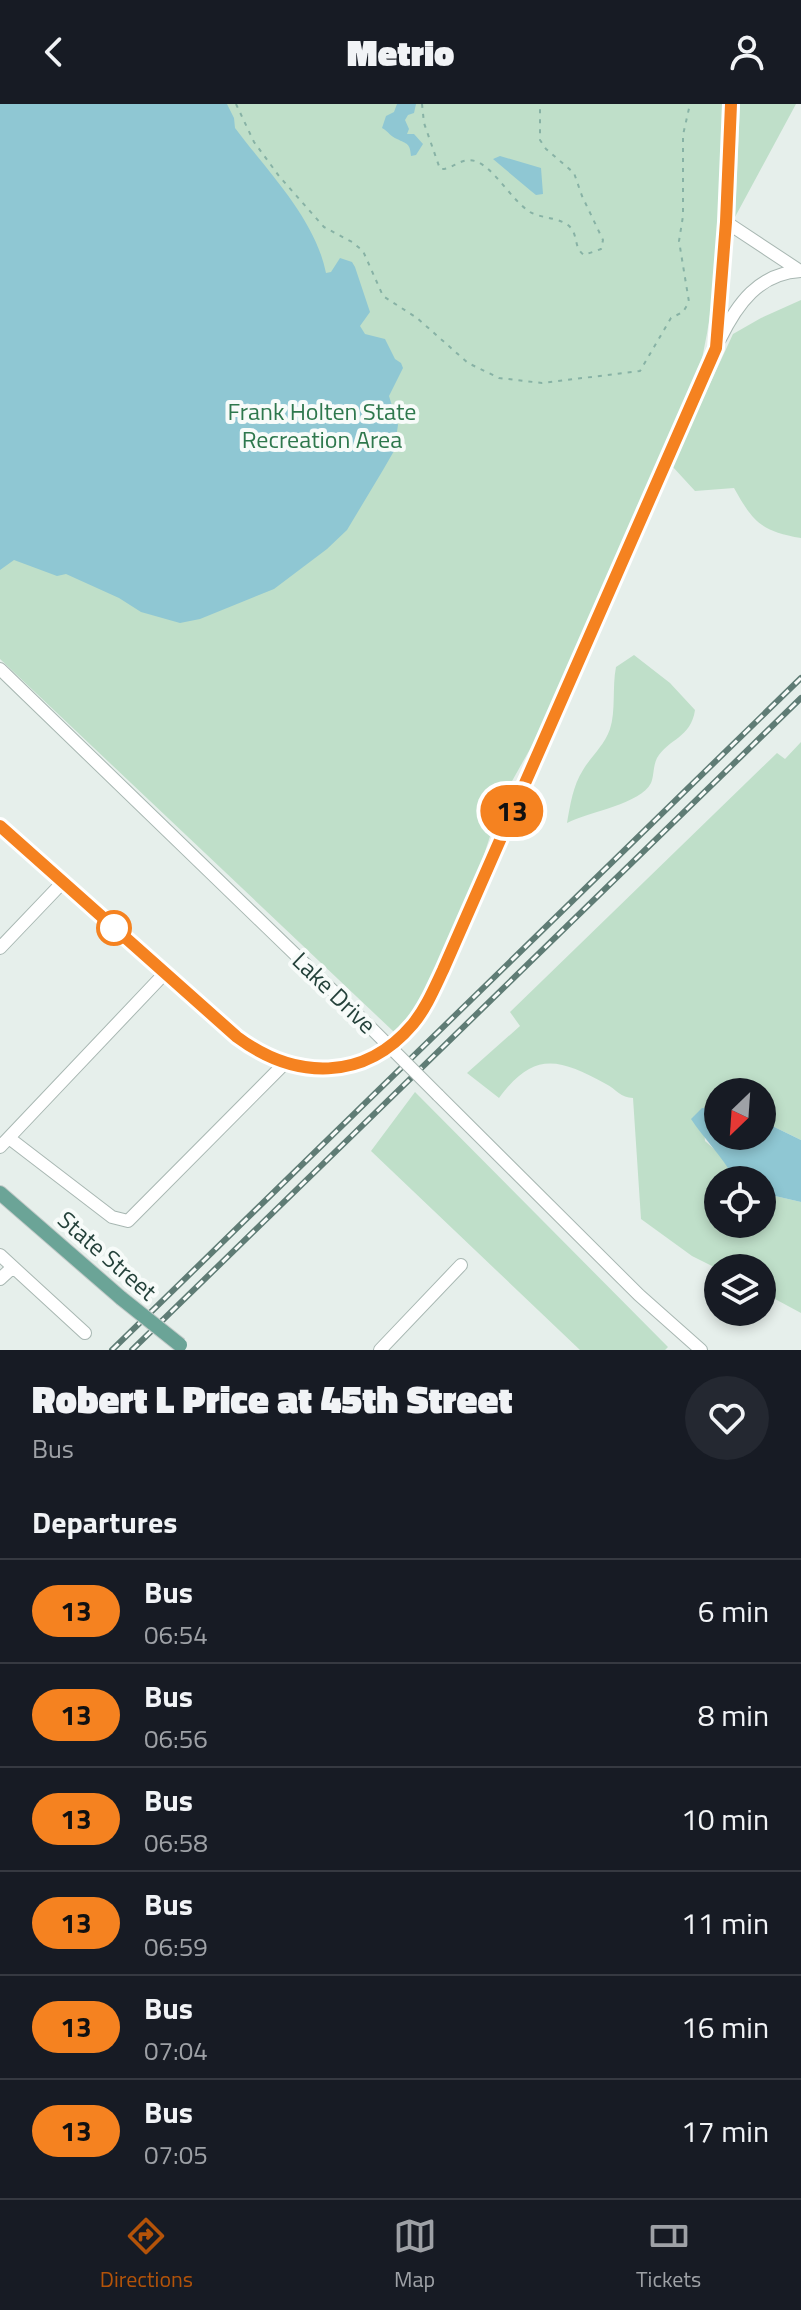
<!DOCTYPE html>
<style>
body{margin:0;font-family:"Titillium Web",sans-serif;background:#242831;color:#f1f3f6;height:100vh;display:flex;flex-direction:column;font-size:30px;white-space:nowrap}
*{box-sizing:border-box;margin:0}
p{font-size:26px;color:#9ea1a6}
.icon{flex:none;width:44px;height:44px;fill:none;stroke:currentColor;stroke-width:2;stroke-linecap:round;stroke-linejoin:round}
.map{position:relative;height:1246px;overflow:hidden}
.panel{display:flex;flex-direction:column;background:#171b24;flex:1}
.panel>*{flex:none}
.badge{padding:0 16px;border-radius:26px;font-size:28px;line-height:52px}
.needle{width:52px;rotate:205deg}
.controls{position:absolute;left:704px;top:974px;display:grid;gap:16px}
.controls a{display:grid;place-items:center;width:72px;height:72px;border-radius:50%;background:#171b24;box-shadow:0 4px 12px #0003;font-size:40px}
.map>.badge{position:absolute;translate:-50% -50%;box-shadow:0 0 0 4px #fff}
h2{padding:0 32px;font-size:30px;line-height:72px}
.round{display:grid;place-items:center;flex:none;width:84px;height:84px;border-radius:42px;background:#242831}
.head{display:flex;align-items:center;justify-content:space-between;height:136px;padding:0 32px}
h1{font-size:38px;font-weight:800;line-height:60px}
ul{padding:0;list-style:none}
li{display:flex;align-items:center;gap:24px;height:104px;padding:0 32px;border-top:2px solid #363941}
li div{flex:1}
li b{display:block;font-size:30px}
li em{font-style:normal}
li .badge{min-width:88px;font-weight:700;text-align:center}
header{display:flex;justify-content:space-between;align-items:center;height:104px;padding:0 32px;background:#171b24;font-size:36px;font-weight:800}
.menu{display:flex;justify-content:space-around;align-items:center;height:112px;border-top:2px solid #363941;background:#171b24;font-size:22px;color:#9ea1a6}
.menu a{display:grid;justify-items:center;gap:4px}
.menu .current{color:#b45309}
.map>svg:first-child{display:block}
.green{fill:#bfdfc9}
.water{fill:#8fc7d3}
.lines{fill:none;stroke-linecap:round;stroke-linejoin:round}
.minor-casing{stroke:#a8b7b2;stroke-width:14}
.major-casing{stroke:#c2cac8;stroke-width:16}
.path{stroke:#87b2a5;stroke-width:2;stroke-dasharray:4 6;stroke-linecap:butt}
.minor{stroke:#fff;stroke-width:12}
.major{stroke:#6ba497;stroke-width:14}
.rail-casing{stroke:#5f7c75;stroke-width:6}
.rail{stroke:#f7fbf9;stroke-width:3;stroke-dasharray:9;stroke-linecap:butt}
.minor-bridge-casing{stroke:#a8b7b2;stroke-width:14;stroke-linecap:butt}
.major-bridge-casing{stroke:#c2cac8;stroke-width:16;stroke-linecap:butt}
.minor-bridge{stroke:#fff;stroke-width:12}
.major-bridge{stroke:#6ba497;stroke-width:14}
.line-casing{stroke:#fff;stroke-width:18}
.line{stroke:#f58220;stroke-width:12}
.stop-dot{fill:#fff;stroke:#f58220;stroke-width:4}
.labels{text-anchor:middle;stroke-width:8;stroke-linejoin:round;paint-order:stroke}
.park-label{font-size:24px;fill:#2e784d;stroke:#f7fbf9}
.street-label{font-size:24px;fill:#24413a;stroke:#f7fbf9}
</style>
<header><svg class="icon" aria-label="back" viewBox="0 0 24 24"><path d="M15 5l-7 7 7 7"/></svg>Metrio<svg class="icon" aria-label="person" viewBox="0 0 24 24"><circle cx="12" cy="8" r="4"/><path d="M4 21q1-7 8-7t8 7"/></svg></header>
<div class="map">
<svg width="801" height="1246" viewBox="0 0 801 1246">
<rect width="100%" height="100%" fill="#e6efeb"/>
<!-- green -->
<path class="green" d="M0,0H725C722,85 720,171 702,255L539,629L502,695L482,757L421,899L394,928L0,555Z
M740,0H796L735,113Z
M801,196V434C761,427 753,418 734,384L695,387L672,362L733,230L761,214Z
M634,551L670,579L695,606C691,634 668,635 657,654C653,662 654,672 651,679C641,700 588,708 567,719C570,702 573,681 583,666C592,651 604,642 610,625C616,607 612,583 616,563Z
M801,638V1036L762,1017V988H718V1005L702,1004L705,1037L723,1053L736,1076H718V1120H762V1089L801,1098V1209L762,1188V1164L718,1165L692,1152L641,1115L633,994C621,994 616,985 606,980C558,954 534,947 499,994L467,969L520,922L510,908L777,649L785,655Z
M415,988L668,1243L665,1246H580L371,1047Z"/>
<!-- water -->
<path class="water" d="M0,0H227L234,14L235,24C268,68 315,114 326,169L331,168L340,154L352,158L355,163L370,208L360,222L365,230L385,235L395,255L401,259L403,264L389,292L398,321L394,347L383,366L347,426L327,445L274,485L200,515L180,519L141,508L119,494L66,470L57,472L14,456L0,466Z
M397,0H416L414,9L408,11L405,16L409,25L407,30H414L423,40L416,51L411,52C410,39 407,40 397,35C391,33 388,27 382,24L386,12L394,8Z
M500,52L541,64L543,90L536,91L531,87L493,55Z
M702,1004L718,1005V1032H762V1017L801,1036V1098L762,1089V1076L734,1074C722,1052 705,1036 691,1015Z"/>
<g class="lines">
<!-- minor casing -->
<g class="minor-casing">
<path id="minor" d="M726,118L800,167
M720,235C737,200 759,169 801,167
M0,565L363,916
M0,722L237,933C295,976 364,978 413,920C426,904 434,885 443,866L716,244L726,118L731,0
M0,844L63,778
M438,991L639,1191L701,1246
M9,1034L112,1113L128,1117L284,960
M0,1043L165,869
M0,1151L85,1229
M0,1175L12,1164
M380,1246L461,1161"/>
</g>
<!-- major casing -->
<g class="major-casing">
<path id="major" d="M0,1089L121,1194"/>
</g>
<!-- path -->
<path class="path" d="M236,0L254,38L279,72L324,123L352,138L363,147L383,192L417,214L468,259L499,274L542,279L640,267L671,214L683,208L689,198L679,137L683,112V31L690,0
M422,0L424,19L440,65C453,66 460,53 475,57C494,63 511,96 530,108C542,115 562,113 571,124C578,133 574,144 584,151L601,145L603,136L582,92L574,69L546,45L540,36V0"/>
<!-- minor -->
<use href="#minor" class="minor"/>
<!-- major -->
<use href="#major" class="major"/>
<!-- rail casing -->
<g class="rail-casing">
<path id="rail" d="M112,1246L801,574
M132,1246L801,594"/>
</g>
<!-- rail -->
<use href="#rail" class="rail"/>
<!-- minor-bridge casing -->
<g class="minor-bridge-casing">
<path id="minor-bridge" d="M363,916L438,991"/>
</g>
<!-- major-bridge casing -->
<g class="major-bridge-casing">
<path id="major-bridge" d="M121,1194L180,1241"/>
</g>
<!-- minor-bridge -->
<use href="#minor-bridge" class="minor-bridge"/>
<!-- major-bridge -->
<use href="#major-bridge" class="major-bridge"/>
</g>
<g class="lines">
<!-- line casing -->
<g class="line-casing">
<path id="line" d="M0,722L237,933C295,976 364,978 413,920C426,904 434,885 443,866L716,244L726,118L731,0"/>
</g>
<!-- line -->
<use href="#line" class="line"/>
</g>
<!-- markers -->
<circle class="stop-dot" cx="114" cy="824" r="16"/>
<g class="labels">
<!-- park labels -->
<g class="park-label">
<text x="322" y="316">Frank Holten State<tspan x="322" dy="28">Recreation Area</tspan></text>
</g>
<!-- street labels -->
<g class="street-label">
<text transform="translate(334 889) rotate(44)" y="8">Lake Drive</text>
<text transform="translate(107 1152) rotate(41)" y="8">State Street</text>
</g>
</g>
</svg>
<div class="controls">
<a><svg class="needle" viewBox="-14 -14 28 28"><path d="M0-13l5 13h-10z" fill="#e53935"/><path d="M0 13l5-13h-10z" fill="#9ea1a6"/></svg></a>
<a><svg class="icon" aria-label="locate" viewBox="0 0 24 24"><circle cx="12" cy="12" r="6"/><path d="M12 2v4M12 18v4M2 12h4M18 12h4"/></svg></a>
<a><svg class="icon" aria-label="layers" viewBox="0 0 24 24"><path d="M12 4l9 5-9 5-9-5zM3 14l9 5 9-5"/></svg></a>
</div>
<b class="badge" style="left:512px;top:707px;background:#f58220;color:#111">13</b>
</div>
<section class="panel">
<div class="head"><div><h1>Robert L Price at 45th Street</h1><p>Bus</p></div><a class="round"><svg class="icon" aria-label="heart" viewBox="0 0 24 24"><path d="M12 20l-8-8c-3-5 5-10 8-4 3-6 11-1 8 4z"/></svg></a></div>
<h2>Departures</h2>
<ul>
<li><span class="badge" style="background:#f58220;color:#111">13</span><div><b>Bus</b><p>06:54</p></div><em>6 min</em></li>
<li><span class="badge" style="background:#f58220;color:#111">13</span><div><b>Bus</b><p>06:56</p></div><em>8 min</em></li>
<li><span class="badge" style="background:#f58220;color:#111">13</span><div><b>Bus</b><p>06:58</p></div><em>10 min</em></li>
<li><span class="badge" style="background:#f58220;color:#111">13</span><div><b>Bus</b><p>06:59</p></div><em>11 min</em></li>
<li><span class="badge" style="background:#f58220;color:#111">13</span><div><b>Bus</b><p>07:04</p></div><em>16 min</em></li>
<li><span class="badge" style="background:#f58220;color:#111">13</span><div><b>Bus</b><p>07:05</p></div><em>17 min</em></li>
</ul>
</section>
<nav class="menu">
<a class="current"><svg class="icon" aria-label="directions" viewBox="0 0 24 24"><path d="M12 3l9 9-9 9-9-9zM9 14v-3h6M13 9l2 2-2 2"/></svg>Directions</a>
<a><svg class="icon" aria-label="map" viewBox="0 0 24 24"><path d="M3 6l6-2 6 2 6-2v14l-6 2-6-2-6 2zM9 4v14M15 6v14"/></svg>Map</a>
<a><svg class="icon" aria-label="tickets" viewBox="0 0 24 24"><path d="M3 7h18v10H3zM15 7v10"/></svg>Tickets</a>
</nav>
